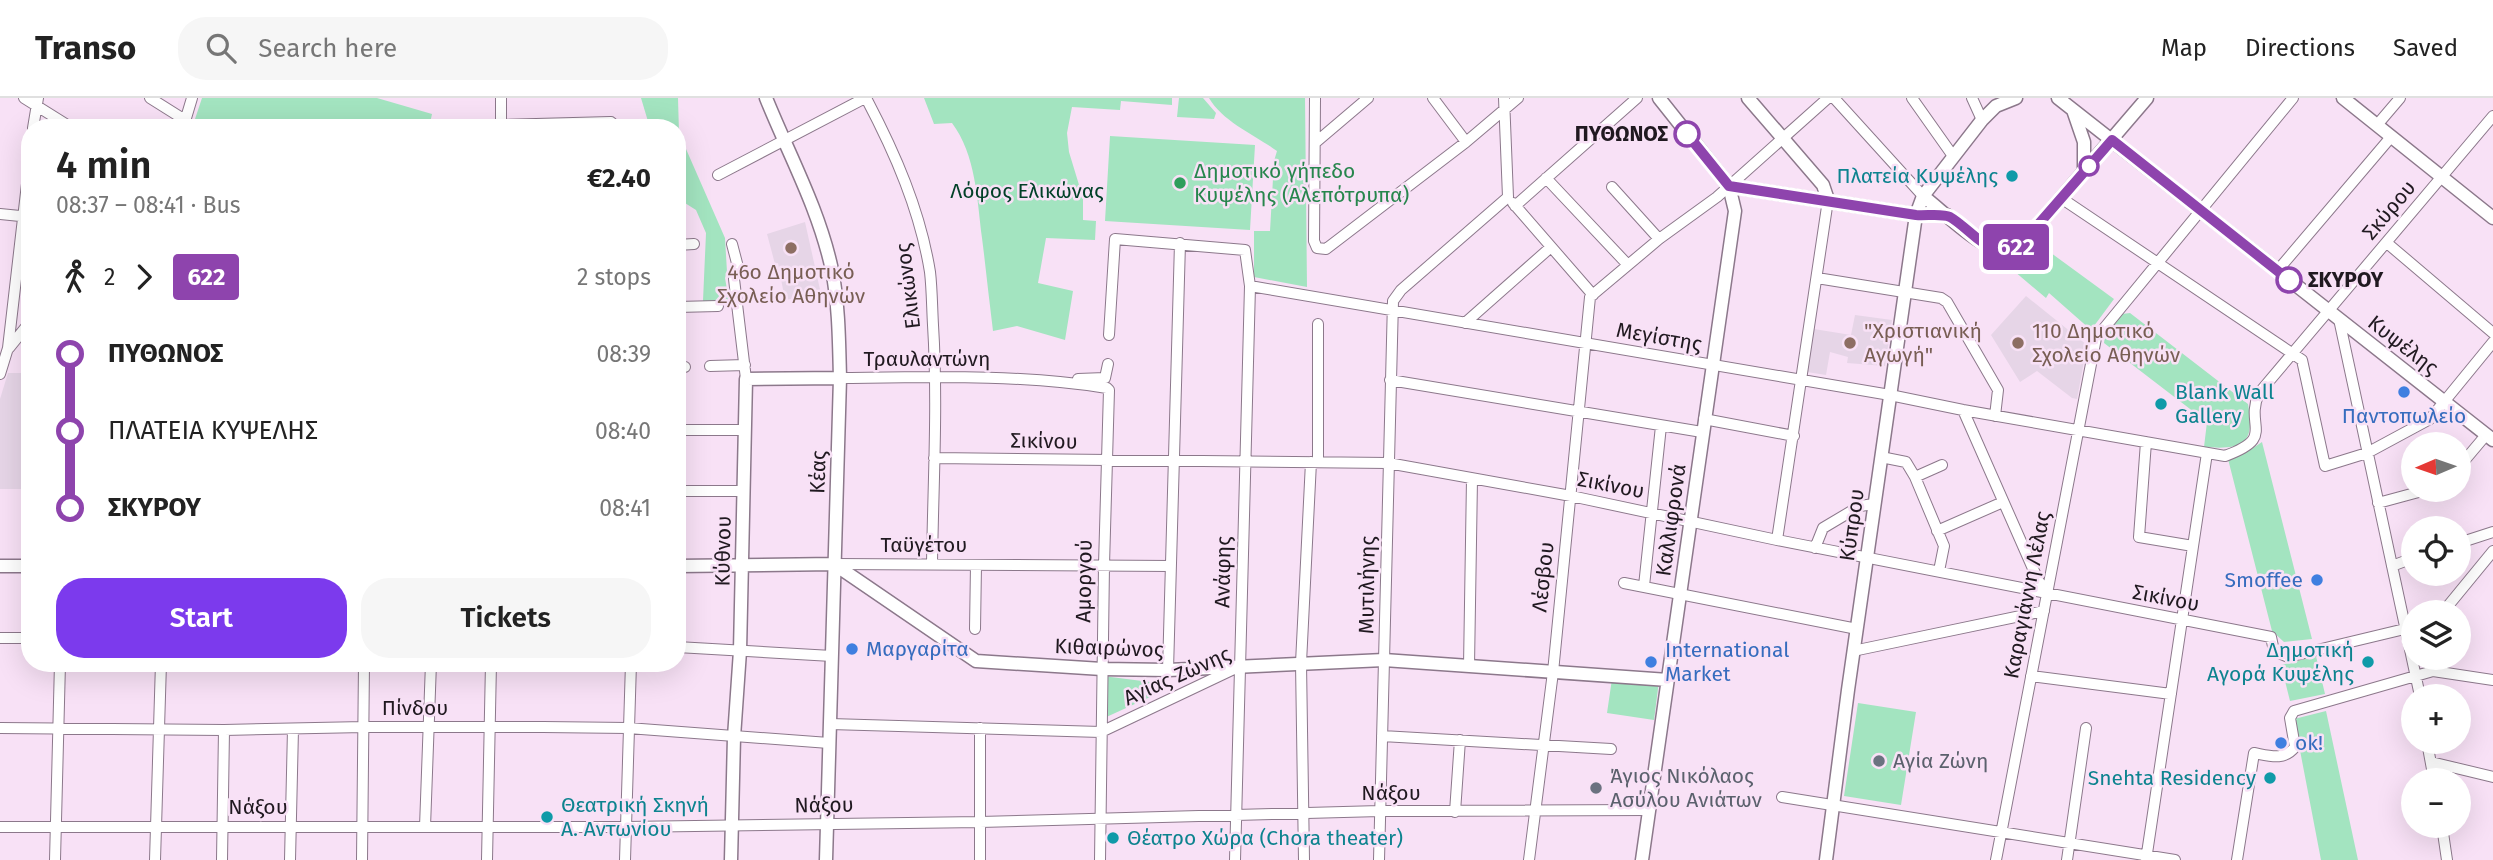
<!DOCTYPE html>
<meta charset="utf-8">
<style>
body{margin:0;font-family:"Fira Sans",sans-serif;background:#f6f6f6;color:#222;height:100vh;display:flex;flex-direction:column;font-size:26px;white-space:nowrap}
*{box-sizing:border-box;margin:0}
p{font-size:23px;color:#767676}
.icon{flex:none;width:38px;height:38px;fill:none;stroke:currentColor;stroke-width:2;stroke-linecap:round;stroke-linejoin:round}
.map{position:relative;flex:1;overflow:hidden}
.drawer{position:absolute;left:21px;top:21px;width:665px;height:553px;display:flex;flex-direction:column;background:#fff;border-radius:28px;box-shadow:0 7px 28px #0002}
.drawer>*{flex:none}
.badge{padding:0 14px;border-radius:5px;font-size:24px;line-height:46px}
.needle{width:46px;rotate:268deg}
.buttons{position:absolute;left:2401px;top:334px;display:grid;gap:14px}
.buttons a{display:grid;place-items:center;width:70px;height:70px;border-radius:50%;background:#fff;box-shadow:0 7px 28px #0002;font-size:35px}
.map>.badge{position:absolute;translate:-50% -50%;box-shadow:0 0 0 4px #fff}
.legs{display:flex;align-items:center;gap:10px;height:77px;padding:0 35px;font-size:23px}
.legs p{margin-inline-start:auto}
.overview{display:flex;align-items:center;justify-content:space-between;height:119px;padding:0 35px}
h1{font-size:38px;font-weight:600;line-height:52px}
.primary-button{display:flex;gap:14px;margin-top:auto;padding:14px 35px}
.primary-button a{flex:1;height:80px;border-radius:28px;background:#7c3aed;color:#fff;font-size:28px;font-weight:600;line-height:80px;text-align:center}
.primary-button a+a{background:#f6f6f6;color:#222}
ul{padding:0 35px;list-style:none}
li{display:flex;align-items:center;gap:24px;height:77px;font-size:26px}
li i{display:grid;place-items:center;width:10px;height:100%;margin:0 9px;background:currentColor}
li i::after{content:'';width:18px;height:18px;margin:-9px;border:5px solid;border-radius:50%;background:#fff}
li p{margin-inline-start:auto}
li:first-child i{background:linear-gradient(#0000 50%,currentColor 0)}
li:last-child i{background:linear-gradient(currentColor 50%,#0000 0)}
header{display:flex;align-items:center;gap:42px;box-sizing:border-box;height:98px;padding:0 35px;background:#fff;border-bottom:2px solid #e0e0e0}
header strong{font-size:33px}
nav{display:flex;gap:38px;margin-inline-start:auto;font-size:24px}
.search{width:490px;height:63px;background:#f6f6f6;display:flex;align-items:center;gap:18px;box-sizing:border-box;padding:0 24px;border-radius:28px;color:#767676;font-size:26px}
.map>svg:first-child{display:block}
.education{fill:#e6d5e7}
.green{fill:#a3e4c0}
.lines{fill:none;stroke-linecap:round;stroke-linejoin:round}
.minor-casing{stroke:#8c788b;stroke-width:12}
.tertiary-casing{stroke:#8c788b;stroke-width:15}
.minor{stroke:#fff;stroke-width:10}
.tertiary{stroke:#fff;stroke-width:12}
.line-1-casing{stroke:#fff;stroke-width:16}
.line-1{stroke:#8e44ad;stroke-width:10}
.stop-1-dot{fill:#fff;stroke:#8e44ad;stroke-width:3.5}
.culture-dot{fill:#0f9aa8;stroke:#f8e1f6;stroke-width:2.5}
.leisure-dot{fill:#2e9e5b;stroke:#f8e1f6;stroke-width:2.5}
.education-dot{fill:#8d6e63;stroke:#f8e1f6;stroke-width:2.5}
.shop-dot{fill:#3f7fe0;stroke:#f8e1f6;stroke-width:2.5}
.worship-dot{fill:#6b7280;stroke:#f8e1f6;stroke-width:2.5}
.labels{text-anchor:middle;stroke-width:5;stroke-linejoin:round;paint-order:stroke}
.stop-label{font-size:21px;font-weight:bold;fill:#201920;stroke:#f8e1f6;text-anchor:end}
.leisure-label{font-size:21px;fill:#27864d;stroke:#f8e1f6;text-anchor:start}
.culture-label{font-size:21px;fill:#0d838f;stroke:#f8e1f6;text-anchor:end}
.park-label{font-size:21px;fill:#024128;stroke:#f8e1f6}
.street-label{font-size:21px;fill:#201920;stroke:#f8e1f6}
.education-label{font-size:21px;fill:#785e54;stroke:#f8e1f6;text-anchor:start}
.shop-label{font-size:21px;fill:#366cbe;stroke:#f8e1f6;text-anchor:start}
.worship-label{font-size:21px;fill:#5b616d;stroke:#f8e1f6;text-anchor:start}
</style>
<header>
<strong>Transo</strong>
<div class="search"><svg class="icon" aria-label="search" viewBox="0 0 24 24"><circle cx="10" cy="10" r="6"/><path d="M15 15l6 6"/></svg>Search here</div>
<nav><a>Map</a><a>Directions</a><a>Saved</a></nav>
</header>
<div class="map">
<svg width="2493" height="762" viewBox="0 0 2493 762">
<rect width="100%" height="100%" fill="#f8e1f6"/>
<!-- education -->
<path class="education" d="M805,124L821,196L785,202L778,165L775,166L767,136Z
M2026,198L2087,247L2077,301L2072,300L2037,273L2020,284L1991,237Z
M1855,217L1892,222L1885,268L1847,265L1848,259L1830,254L1826,277L1807,274L1814,231L1851,237Z
M24,261H30V369H24V391H0V301L8,275H24Z"/>
<!-- green -->
<path class="green" d="M202,0H377L432,16L429,30H192Z
M641,0H678L679,35L725,140L727,174L725,180L729,203H703L706,135L696,112L677,100V30H650Z
M924,0H1172V7L1121,3L1120,12L1072,9L1067,35L1069,54L1083,100V122L1096,123L1095,142L1046,140L1038,185L1073,193L1065,242L1017,228L993,233C989,202 986,171 982,140C977,101 976,57 952,25L934,26Z
M1179,0H1203L1216,15L1214,21L1177,19Z
M1209,0H1305L1307,189L1254,179V133H1270L1274,63L1277,53C1255,37 1223,24 1209,0Z
M1110,38L1255,47L1250,132L1105,123Z
M2036,144L2114,201L2091,232L2049,195L2046,200L2014,173Z
M2130,215L2248,306C2255,346 2244,352 2204,349L2207,324L2104,245L2105,238L2122,216Z
M2262,344L2312,541L2284,544L2272,533L2228,361L2250,352Z
M2316,558L2325,596L2290,603L2281,567Z
M1103,578L1158,585L1159,595L1102,621Z
M1612,581L1659,583L1654,622L1607,615Z
M1858,605L1916,614L1901,707L1844,698Z
M2326,613L2358,762H2321L2294,621Z"/>
<g class="lines">
<!-- minor casing -->
<g class="minor-casing">
<path id="minor" d="M24,0L72,30
M150,0L185,22
M866,0C895,55 920,112 930,174C932,191 932,210 933,227C938,307 933,387 932,467
M1315,0L1314,143L1317,150L1326,151L1466,44L1518,0
M1433,0L1466,44
M1504,0L1508,99
M1834,0L1923,98
M1912,0L1953,58
M1972,0L1982,22
M501,27L611,24L618,30
M2377,27L2400,0
M33,30L38,0
M183,30L192,0
M501,30V0
M1315,45L1368,0
M718,77L865,0
M1546,80L1628,167
M1612,89L1659,141
M2061,100L2302,262L2325,368L2367,355L2430,321L2493,244
M1513,105L1593,197
M1515,108L1637,0
M0,116L30,119
M2387,145L2493,235
M732,146L738,169L734,181L746,281
M677,147L694,146
M2278,172L2391,39
M1817,180L1941,200L1947,204L1998,292L1995,318
M1250,188L1890,297L1963,312L2225,358C2277,339 2244,329 2259,295L2493,18
M677,209L718,208
M2339,221L2420,598
M1465,225L1551,149
M1318,226V364
M1109,237L1115,141L1245,152L1250,188L1235,762
M9,250L30,224
M710,268L745,267
M677,269H685
M0,276L8,250L30,60
M840,280C929,279 1020,276 1107,290L1109,292L1104,467L1100,762
M1078,281L1105,280L1108,266
M1390,282L1702,334
M1963,312L2038,482L2047,495
M1704,321L1794,338
M677,332H744
M2146,344L2139,439L2193,448
M1881,359L1906,364L1915,379L1944,448L1939,473
M934,360L1388,365L1571,398L1777,442L2271,539L2274,553L2288,559L2413,529
M2459,369L2486,337
M1915,379L1942,367
M677,393H744
M2378,405L2426,392
M1937,433L2003,404
M1777,442L1828,102
M2459,445L2493,434
M1815,450L1823,430L1860,408L1874,406
M835,466L1171,468
M2392,468L2413,460
M1624,485L1857,531
M1644,488L1661,328
M2443,514L2493,453
M975,531L976,467
M0,540H30
M677,549L832,558
M1853,553L2044,513
M1469,568L1472,381
M1168,572L1180,145
M2031,578L2171,596
M830,626L1101,634L1236,570
M0,630L224,632L364,629H543L628,630L829,645
M1382,638L1611,651
M2427,644L2434,682
M2431,664L2493,679
M1782,699L2175,762
M1455,714L1460,642
M2442,728L2447,762
M0,729H626L980,724L1380,713L1649,712
M425,729L431,565
M55,762L60,565
M155,762L161,565
M222,762L224,632
M290,762L293,631
M362,762L364,565
M487,762L491,565
M625,762L631,565
M980,762V630
M1304,762L1301,565L1311,364
M1379,762L1393,203L1401,192L1508,99
M1529,762L1553,574L1590,199L1659,141L1717,99L1828,0
M1996,762L2096,240L2293,0
M2067,762L2086,630
M2146,762L2207,355
M2237,762L2254,655C2270,658 2284,663 2295,649L2290,620L2294,613L2433,573L2493,582"/>
</g>
<!-- tertiary casing -->
<g class="tertiary-casing">
<path id="tertiary" d="M766,0C789,57 819,111 832,172C839,208 839,244 840,280L826,762
M1748,0L1823,87L1828,102
M2058,0L2493,342
M2343,0L2493,120
M2073,12L2084,44V73
M1729,88L1916,117H1947
M1923,98C1942,112 1987,159 2010,152C2019,149 2025,141 2031,135L2147,0
M834,466L976,563L1102,571L1168,572L1384,562L1668,582
M0,468H30
M677,468L834,466
M731,762L734,639L740,553L746,281L840,280
M1642,762L1735,113L1729,88L1659,0
M1826,762L1848,592L1916,117L1923,98L1982,22L1996,8L2016,0"/>
</g>
<!-- minor -->
<use href="#minor" class="minor"/>
<!-- tertiary -->
<use href="#tertiary" class="tertiary"/>
</g>
<g class="lines">
<!-- line-1 casing -->
<g class="line-1-casing">
<path id="line-1" d="M1687,36L1729,88L1916,117C1926,118 1942,115 1950,119C1973,132 1993,168 2022,145L2112,42L2289,182"/>
</g>
<!-- line-1 -->
<use href="#line-1" class="line-1"/>
</g>
<!-- markers -->
<g class="stop-1-dot">
<circle cx="1687" cy="36" r="12"/>
<circle cx="2089" cy="68" r="9"/>
<circle cx="2289" cy="182" r="12"/>
</g>
<g class="culture-dot">
<circle cx="2012" cy="78" r="7"/>
<circle cx="2161" cy="306" r="7"/>
<circle cx="2368" cy="564" r="7"/>
<circle cx="2270" cy="680" r="7"/>
<circle cx="547" cy="719" r="7"/>
<circle cx="1113" cy="740" r="7"/>
</g>
<circle class="leisure-dot" cx="1180" cy="85" r="7"/>
<g class="education-dot">
<circle cx="791" cy="150" r="7"/>
<circle cx="1850" cy="245" r="7"/>
<circle cx="2018" cy="245" r="7"/>
</g>
<g class="shop-dot">
<circle cx="2404" cy="294" r="7"/>
<circle cx="2317" cy="482" r="7"/>
<circle cx="852" cy="551" r="7"/>
<circle cx="1651" cy="564" r="7"/>
<circle cx="2281" cy="645" r="7"/>
</g>
<g class="worship-dot">
<circle cx="1879" cy="663" r="7"/>
<circle cx="1596" cy="690" r="7"/>
</g>
<g class="labels">
<!-- stop labels -->
<g class="stop-label">
<text x="1668" y="43">ΠΥΘΩΝΟΣ</text>
<text x="2308" y="189" text-anchor="start">ΣΚΥΡΟΥ</text>
</g>
<!-- leisure labels -->
<g class="leisure-label">
<text x="1194" y="80">Δημοτικό γήπεδο<tspan x="1194" dy="24">Κυψέλης (Αλεπότρυπα)</tspan></text>
</g>
<!-- culture labels -->
<g class="culture-label">
<text x="1998" y="85">Πλατεία Κυψέλης</text>
<text x="2175" y="301" text-anchor="start">Blank Wall<tspan x="2175" dy="24">Gallery</tspan></text>
<text x="2354" y="559">Δημοτική<tspan x="2354" dy="24">Αγορά Κυψέλης</tspan></text>
<text x="2256" y="687">Snehta Residency</text>
<text x="561" y="714" text-anchor="start">Θεατρική Σκηνή<tspan x="561" dy="24">Α. Αντωνίου</tspan></text>
<text x="1127" y="747" text-anchor="start">Θέατρο Χώρα (Chora theater)</text>
</g>
<!-- park labels -->
<g class="park-label">
<text x="1027" y="100">Λόφος Ελικώνας</text>
</g>
<!-- street labels -->
<g class="street-label">
<text transform="translate(2389 112) rotate(-50)" y="7">Σκύρου</text>
<text transform="translate(908 188) rotate(-97)" y="7">Ελικώνος</text>
<text transform="translate(1659 239) rotate(10)" y="7">Μεγίστης</text>
<text transform="translate(2403 247) rotate(38)" y="7">Κυψέλης</text>
<text x="927" y="268">Τραυλαντώνη</text>
<text transform="translate(1044 343) rotate(1)" y="7">Σικίνου</text>
<text transform="translate(818 374) rotate(-88)" y="7">Κέας</text>
<text transform="translate(1611 387) rotate(11)" y="7">Σικίνου</text>
<text transform="translate(1671 422) rotate(-82)" y="7">Καλλιφρονά</text>
<text transform="translate(1852 427) rotate(-82)" y="7">Κύπρου</text>
<text x="924" y="454">Ταϋγέτου</text>
<text transform="translate(723 453) rotate(-89)" y="7">Κύθνου</text>
<text transform="translate(1223 474) rotate(-89)" y="7">Ανάφης</text>
<text transform="translate(1543 479) rotate(-84)" y="7">Λέσβου</text>
<text transform="translate(1084 483) rotate(-89)" y="7">Αμοργού</text>
<text transform="translate(1367 487) rotate(-89)" y="7">Μυτιλήνης</text>
<text transform="translate(2027 497) rotate(-79)" y="7">Καραγιάννη Λέλας</text>
<text transform="translate(2166 500) rotate(11)" y="7">Σικίνου</text>
<text transform="translate(1109 550) rotate(2)" y="7">Κιθαιρώνος</text>
<text transform="translate(1177 578) rotate(-24)" y="7">Αγίας Ζώνης</text>
<text x="415" y="617">Πίνδου</text>
<text x="1391" y="702">Νάξου</text>
<text transform="translate(824 707) rotate(-1)" y="7">Νάξου</text>
<text x="258" y="716">Νάξου</text>
</g>
<!-- education labels -->
<g class="education-label">
<text x="791" y="181" text-anchor="middle">46ο Δημοτικό<tspan x="791" dy="24">Σχολείο Αθηνών</tspan></text>
<text x="1864" y="240">"Χριστιανική<tspan x="1864" dy="24">Αγωγή"</tspan></text>
<text x="2032" y="240">110 Δημοτικό<tspan x="2032" dy="24">Σχολείο Αθηνών</tspan></text>
</g>
<!-- shop labels -->
<g class="shop-label">
<text x="2404" y="325" text-anchor="middle">Παντοπωλείο</text>
<text x="2303" y="489" text-anchor="end">Smoffee</text>
<text x="866" y="558">Μαργαρίτα</text>
<text x="1665" y="559">International<tspan x="1665" dy="24">Market</tspan></text>
<text x="2295" y="652">ok!</text>
</g>
<!-- worship labels -->
<g class="worship-label">
<text x="1893" y="670">Αγία Ζώνη</text>
<text x="1610" y="685">Άγιος Νικόλαος<tspan x="1610" dy="24">Ασύλου Ανιάτων</tspan></text>
</g>
</g>
</svg>
<div class="buttons">
<a><svg class="needle" viewBox="-14 -14 28 28"><path d="M0-13l5 13h-10z" fill="#e53935"/><path d="M0 13l5-13h-10z" fill="#767676"/></svg></a>
<a><svg class="icon" aria-label="locate" viewBox="0 0 24 24"><circle cx="12" cy="12" r="6"/><path d="M12 2v4M12 18v4M2 12h4M18 12h4"/></svg></a>
<a><svg class="icon" aria-label="layers" viewBox="0 0 24 24"><path d="M12 4l9 5-9 5-9-5zM3 14l9 5 9-5"/></svg></a>
<a>+</a>
<a>−</a>
</div>
<b class="badge" style="left:2016px;top:149px;background:#8e44ad;color:#fff">622</b>
<section class="drawer">
<div class="overview"><div><h1>4 min</h1><p>08:37 – 08:41 · Bus</p></div><b>€2.40</b></div>
<div class="legs"><svg class="icon" aria-label="walk" viewBox="0 0 24 24"><circle cx="13" cy="4" r="2"/><path d="M13 8l-2 6 4 7M11 14l-3 7M7 12l3-4h3l4 4"/></svg>2<svg class="icon" aria-label="forward" viewBox="0 0 24 24"><path d="M9 5l7 7-7 7"/></svg><b class="badge" style="background:#8e44ad;color:#fff">622</b><p>2 stops</p></div>
<ul>
<li><i style="color:#8e44ad"></i><b>ΠΥΘΩΝΟΣ</b><p>08:39</p></li>
<li><i style="color:#8e44ad"></i><span>ΠΛΑΤΕΙΑ ΚΥΨΕΛΗΣ</span><p>08:40</p></li>
<li><i style="color:#8e44ad"></i><b>ΣΚΥΡΟΥ</b><p>08:41</p></li>
</ul>
<div class="primary-button"><a>Start</a><a>Tickets</a></div>
</section>
</div>
